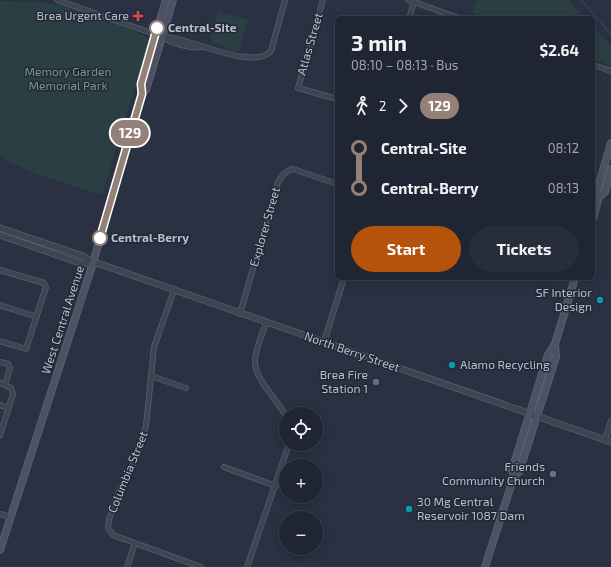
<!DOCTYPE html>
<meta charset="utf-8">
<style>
body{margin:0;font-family:"Exo 2",sans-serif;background:#272d3a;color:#f1f3f6;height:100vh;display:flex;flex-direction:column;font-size:15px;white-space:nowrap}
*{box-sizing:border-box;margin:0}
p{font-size:13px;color:#a1a5ac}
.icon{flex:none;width:22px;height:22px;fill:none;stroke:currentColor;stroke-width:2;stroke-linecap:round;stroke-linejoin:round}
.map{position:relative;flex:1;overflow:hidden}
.panel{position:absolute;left:335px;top:16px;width:260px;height:264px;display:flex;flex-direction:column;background:#1f2532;border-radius:6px;box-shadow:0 2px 10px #0003,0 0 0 1px #3c424d}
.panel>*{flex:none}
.badge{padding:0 8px;border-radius:13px;font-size:14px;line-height:26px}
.controls{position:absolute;left:279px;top:407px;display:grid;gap:8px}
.controls a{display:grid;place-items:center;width:44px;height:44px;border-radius:50%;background:#1f2532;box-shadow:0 2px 10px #0003,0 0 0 1px #3c424d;font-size:20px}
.map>.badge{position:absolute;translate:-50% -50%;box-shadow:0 0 0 2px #fff}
.legs{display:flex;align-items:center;gap:6px;height:44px;padding:0 16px;font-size:13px}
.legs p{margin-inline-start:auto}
.summary{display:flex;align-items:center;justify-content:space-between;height:68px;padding:0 16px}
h1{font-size:22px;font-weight:700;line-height:30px}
.primary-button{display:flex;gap:8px;margin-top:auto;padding:8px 16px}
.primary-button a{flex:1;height:46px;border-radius:24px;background:#b45309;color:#fff;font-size:16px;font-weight:700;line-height:46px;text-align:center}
.primary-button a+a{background:#272d3a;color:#f1f3f6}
ul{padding:0 16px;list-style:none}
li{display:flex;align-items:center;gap:14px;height:40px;font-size:15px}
li i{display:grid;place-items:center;width:6px;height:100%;margin:0 5px;background:currentColor}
li i::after{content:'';width:10px;height:10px;margin:-5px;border:3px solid;border-radius:50%;background:#1f2532}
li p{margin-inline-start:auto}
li:first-child i{background:linear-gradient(#0000 50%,currentColor 0)}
li:last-child i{background:linear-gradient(currentColor 50%,#0000 0)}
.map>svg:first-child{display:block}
.green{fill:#2b3e43}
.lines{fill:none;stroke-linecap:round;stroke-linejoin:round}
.stream{stroke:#404d6a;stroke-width:1}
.minor-casing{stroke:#595f6c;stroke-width:6}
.tertiary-casing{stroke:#595f6c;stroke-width:7}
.secondary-casing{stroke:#595f6c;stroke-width:8}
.minor{stroke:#3d4452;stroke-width:4.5}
.tertiary{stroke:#3d4452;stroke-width:5.5}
.secondary{stroke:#4c5264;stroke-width:6}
.line-1-casing{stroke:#fff;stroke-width:9}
.line-1{stroke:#938177;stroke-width:6}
.health-dot{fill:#e0444e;stroke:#222937;stroke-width:1.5}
.stop-1-dot{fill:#fff;stroke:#938177;stroke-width:2}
.culture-dot{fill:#0f9aa8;stroke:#222937;stroke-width:1.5}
.service-dot{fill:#5c6f8a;stroke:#222937;stroke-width:1.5}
.worship-dot{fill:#6b7280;stroke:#222937;stroke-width:1.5}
.labels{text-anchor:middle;stroke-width:3;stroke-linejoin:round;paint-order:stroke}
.poi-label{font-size:12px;fill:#bbbfcb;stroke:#222937;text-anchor:end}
.stop-label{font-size:12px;font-weight:bold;fill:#bbbfcb;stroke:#222937;text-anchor:start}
.street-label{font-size:12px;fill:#bbbfcb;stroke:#222937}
.park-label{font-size:12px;fill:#749b81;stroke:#222937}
</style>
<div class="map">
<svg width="611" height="567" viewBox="0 0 611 567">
<rect width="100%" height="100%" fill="#293142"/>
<!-- green -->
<path class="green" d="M477,0H568L584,18H478L472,12Z
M0,1C19,2 39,0 58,5C72,8 142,31 149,39L148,45L102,195L39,175L6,161L0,156Z
M218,12L248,20L239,51L236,52L224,48L225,46L213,43L210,39Z
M593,27L611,46V66L593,59Z"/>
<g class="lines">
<!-- stream -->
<path class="stream" d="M581,0L611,34"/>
<!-- minor casing -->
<g class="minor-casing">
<path id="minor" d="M57,0L163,37C173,44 189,48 201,47
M323,0L298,88L337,99
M408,0L459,18
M409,18L414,2
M163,37C187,36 253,72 271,51L285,0
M593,65L611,71
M0,270L44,283L46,287L26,349L0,341
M0,305L37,317
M240,314L278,182C282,176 285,171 293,169L337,184
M266,323C262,335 255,349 255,362C255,380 278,400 286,416
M324,342L344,278
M0,362L8,364L10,368L5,385
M151,376L186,388
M0,383L11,388L13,394L0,435
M0,405L9,408
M605,440L611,421
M224,467L276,486
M0,514L11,517
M135,543L201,567
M127,567L135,543L113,535L108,528L109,519L120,489L133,465L146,426L154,347L174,290
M247,567L289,444"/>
</g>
<!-- tertiary casing -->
<g class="tertiary-casing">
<path id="tertiary" d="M0,228L83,256L93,263
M0,235L80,263L100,264L611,442"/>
</g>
<!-- secondary casing -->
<g class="secondary-casing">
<path id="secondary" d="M141,94L146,90L173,0
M599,197L597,191L611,143
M593,218L599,197L605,192L611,169
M514,476L519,472L556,357L555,344L575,278
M0,550L93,263L141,94V84L166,0
M485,567L514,476L512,470L548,355L555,344"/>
</g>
<!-- minor -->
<use href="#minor" class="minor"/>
<!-- tertiary -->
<use href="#tertiary" class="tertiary"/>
<!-- secondary -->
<use href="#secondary" class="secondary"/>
</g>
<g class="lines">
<!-- line-1 casing -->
<g class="line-1-casing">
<path id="line-1" d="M100,238L142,94L141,84L157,28"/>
</g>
<!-- line-1 -->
<use href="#line-1" class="line-1"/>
</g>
<!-- markers -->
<path class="health-dot" d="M136 10h4v4h4v4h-4v4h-4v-4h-4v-4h4z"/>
<g class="stop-1-dot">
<circle cx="157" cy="28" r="7"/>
<circle cx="100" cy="238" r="7"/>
</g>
<g class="culture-dot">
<circle cx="600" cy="300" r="4"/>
<circle cx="452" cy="365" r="4"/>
<circle cx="409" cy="509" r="4"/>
</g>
<circle class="service-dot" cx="376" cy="382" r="4"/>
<circle class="worship-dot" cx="553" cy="474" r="4"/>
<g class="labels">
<!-- poi labels -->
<g class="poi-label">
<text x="129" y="20">Brea Urgent Care</text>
<text x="592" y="297">SF Interior<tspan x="592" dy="14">Design</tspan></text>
<text x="460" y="369" text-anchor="start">Alamo Recycling</text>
<text x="368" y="379">Brea Fire<tspan x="368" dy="14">Station 1</tspan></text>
<text x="545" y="471">Friends<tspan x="545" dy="14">Community Church</tspan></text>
<text x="417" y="506" text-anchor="start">30 Mg Central<tspan x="417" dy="14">Reservoir 1087 Dam</tspan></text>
</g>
<!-- stop labels -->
<g class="stop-label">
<text x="168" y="32">Central-Site</text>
<text x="111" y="242">Central-Berry</text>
</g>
<!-- street labels -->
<g class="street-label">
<text transform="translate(310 44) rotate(-74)" y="4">Atlas Street</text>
<text transform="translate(265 227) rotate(-74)" y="4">Explorer Street</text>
<text transform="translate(63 320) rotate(-72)" y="4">West Central Avenue</text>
<text transform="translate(352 352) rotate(19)" y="4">North Berry Street</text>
<text transform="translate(128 472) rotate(-68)" y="4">Columbia Street</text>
</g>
<!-- park labels -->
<g class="park-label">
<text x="68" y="76">Memory Garden<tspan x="68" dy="14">Memorial Park</tspan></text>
</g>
</g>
</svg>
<div class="controls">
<a><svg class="icon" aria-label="locate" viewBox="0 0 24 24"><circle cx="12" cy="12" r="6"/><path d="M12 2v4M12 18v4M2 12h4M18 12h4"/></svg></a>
<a>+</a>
<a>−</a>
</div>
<b class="badge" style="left:130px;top:133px;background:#938177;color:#fff">129</b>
<section class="panel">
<div class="summary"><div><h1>3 min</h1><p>08:10 – 08:13 · Bus</p></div><b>$2.64</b></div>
<div class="legs"><svg class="icon" aria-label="walk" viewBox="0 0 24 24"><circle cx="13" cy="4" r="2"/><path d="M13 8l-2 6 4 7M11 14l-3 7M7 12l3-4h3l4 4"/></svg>2<svg class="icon" aria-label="forward" viewBox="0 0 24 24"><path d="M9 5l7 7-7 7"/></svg><b class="badge" style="background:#938177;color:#fff">129</b></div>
<ul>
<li><i style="color:#938177"></i><b>Central-Site</b><p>08:12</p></li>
<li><i style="color:#938177"></i><b>Central-Berry</b><p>08:13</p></li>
</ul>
<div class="primary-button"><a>Start</a><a>Tickets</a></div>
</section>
</div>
